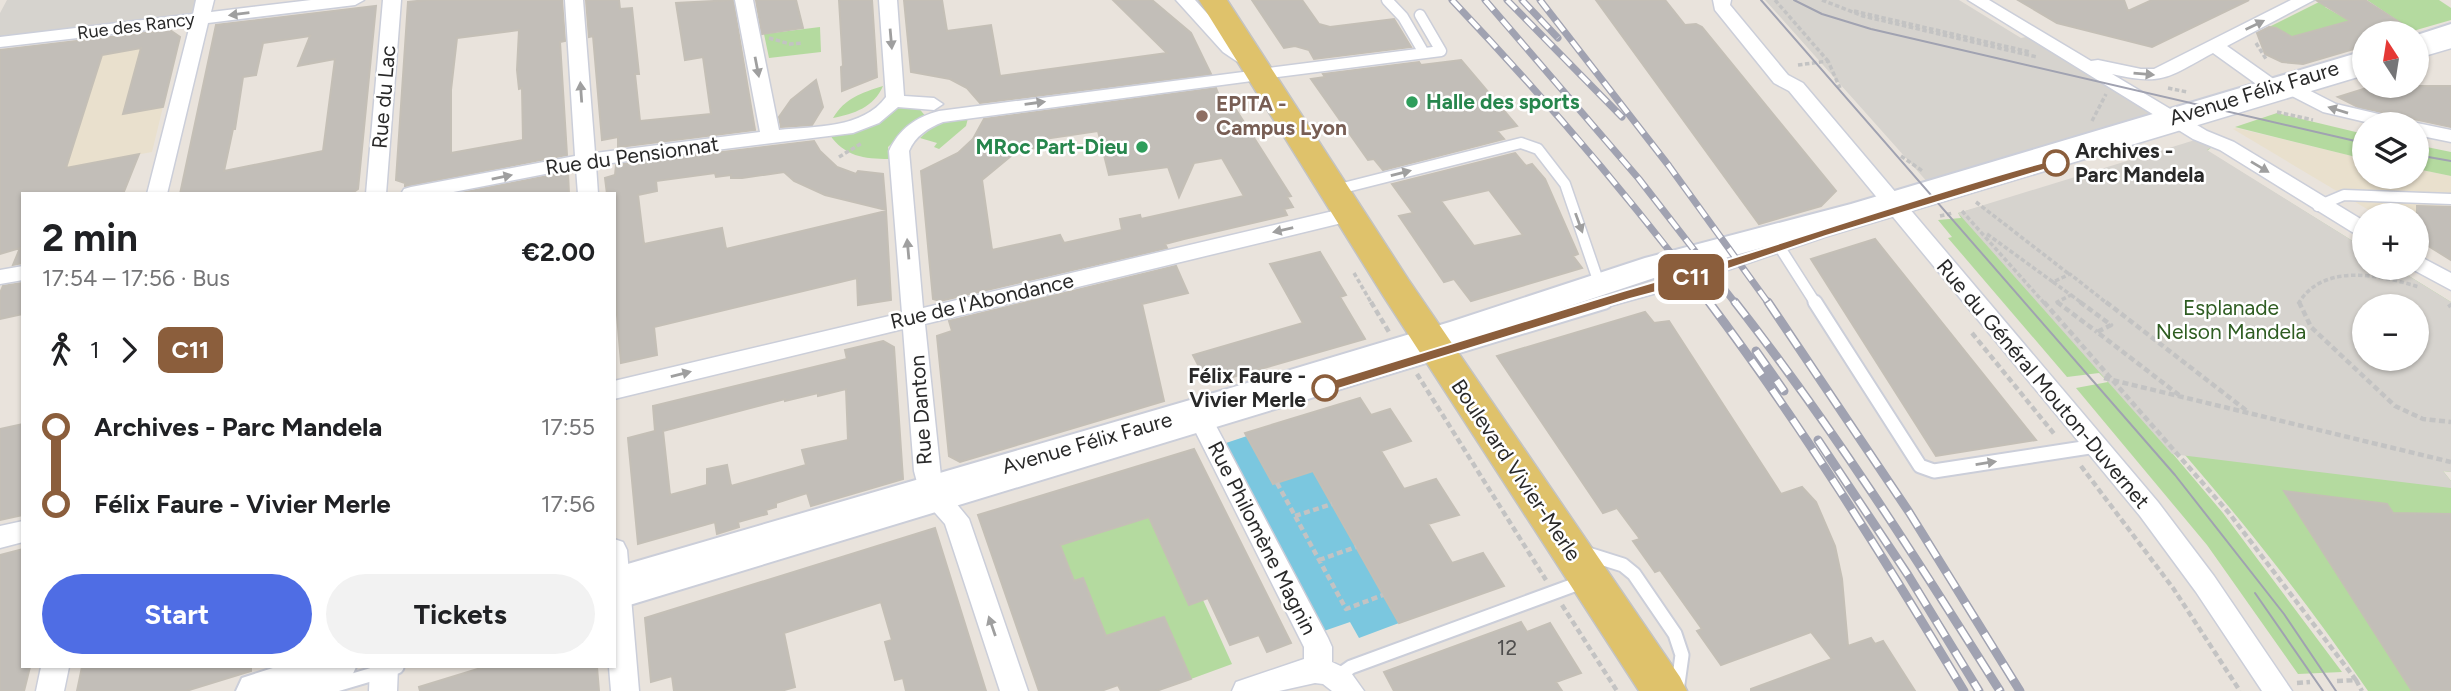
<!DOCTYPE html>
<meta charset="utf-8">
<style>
body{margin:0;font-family:Figtree,sans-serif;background:#f2f2f2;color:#202124;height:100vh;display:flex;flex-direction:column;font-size:26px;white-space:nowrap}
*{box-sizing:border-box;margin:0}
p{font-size:23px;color:#757577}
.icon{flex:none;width:38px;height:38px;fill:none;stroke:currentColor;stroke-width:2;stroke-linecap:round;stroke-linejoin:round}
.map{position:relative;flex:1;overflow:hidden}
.drawer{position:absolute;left:21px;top:192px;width:595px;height:476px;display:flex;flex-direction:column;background:#fff;border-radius:0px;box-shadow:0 2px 5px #0004}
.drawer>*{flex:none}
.badge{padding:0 14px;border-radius:10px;font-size:24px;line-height:46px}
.needle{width:46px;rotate:348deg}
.tools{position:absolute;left:2352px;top:21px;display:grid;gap:14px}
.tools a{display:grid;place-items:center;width:77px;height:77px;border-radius:50%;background:#fff;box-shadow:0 2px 5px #0004;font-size:35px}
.map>.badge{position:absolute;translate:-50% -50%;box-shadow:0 0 0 4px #fff}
.legs{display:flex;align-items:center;gap:10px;height:77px;padding:0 21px;font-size:23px}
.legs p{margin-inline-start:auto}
.head{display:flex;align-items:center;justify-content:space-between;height:119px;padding:0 21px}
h1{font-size:38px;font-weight:700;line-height:52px}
.primary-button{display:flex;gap:14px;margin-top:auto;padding:14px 21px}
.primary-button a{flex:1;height:80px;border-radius:42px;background:#4f6de4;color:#fff;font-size:28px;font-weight:700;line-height:80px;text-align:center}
.primary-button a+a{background:#f2f2f2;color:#202124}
ul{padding:0 21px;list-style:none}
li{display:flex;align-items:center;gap:24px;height:77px;font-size:26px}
li i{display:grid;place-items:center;width:10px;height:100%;margin:0 9px;background:currentColor}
li i::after{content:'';width:18px;height:18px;margin:-9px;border:5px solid;border-radius:50%;background:#fff}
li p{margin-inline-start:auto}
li:first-child i{background:linear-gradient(#0000 50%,currentColor 0)}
li:last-child i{background:linear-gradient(currentColor 50%,#0000 0)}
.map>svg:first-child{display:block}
.education{fill:#e9e0cd}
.green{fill:#b4da9f;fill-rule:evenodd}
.plaza{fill:#d6d3ce;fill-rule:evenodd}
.water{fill:#7bc7df}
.building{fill:#c2beb8;stroke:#c4bfb6;stroke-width:2;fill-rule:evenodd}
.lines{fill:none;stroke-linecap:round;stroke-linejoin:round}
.lane-far1-casing{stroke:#cbced9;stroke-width:13}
.lane-casing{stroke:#cbced9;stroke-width:17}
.street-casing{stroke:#cbced9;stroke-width:3}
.secondary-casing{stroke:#cbced9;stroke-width:4}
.primary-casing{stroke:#c3c3c3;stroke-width:3}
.path-far1{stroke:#c3c3c3;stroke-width:3.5;stroke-dasharray:4.5 2.5;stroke-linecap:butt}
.path{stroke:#c3c3c3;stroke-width:4.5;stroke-dasharray:6 3.5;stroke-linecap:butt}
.lane-far1{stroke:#fff;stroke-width:10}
.lane{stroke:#fff;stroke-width:13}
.street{fill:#fff;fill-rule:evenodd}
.secondary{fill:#fff;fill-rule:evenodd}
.primary{fill:#dfc26b;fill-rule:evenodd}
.tram{stroke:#a0a2b1;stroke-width:2}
.rail-far1-casing{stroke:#a0a2b1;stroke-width:7}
.rail-casing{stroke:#a0a2b1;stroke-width:9}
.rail-far1{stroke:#fff;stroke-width:4.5;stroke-dasharray:13;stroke-linecap:butt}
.rail{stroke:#fff;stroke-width:6;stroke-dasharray:18;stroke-linecap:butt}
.oneway{fill:#9f9f9f}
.line-1{fill:#8b5e3c;stroke:#fff;stroke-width:2}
.leisure-dot{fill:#2e9e5b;stroke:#fff;stroke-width:2.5}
.education-dot{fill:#8d6e63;stroke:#fff;stroke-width:2.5}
.stop-1-dot{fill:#fff;stroke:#8b5e3c;stroke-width:3.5}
.labels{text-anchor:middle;stroke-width:5;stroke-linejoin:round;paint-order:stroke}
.far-street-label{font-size:18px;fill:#292929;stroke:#fff}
.street-label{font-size:21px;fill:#292929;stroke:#fff}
.leisure-label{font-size:21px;font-weight:bold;fill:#27864d;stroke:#fff;text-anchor:start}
.education-label{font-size:21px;font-weight:bold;fill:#785e54;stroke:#fff;text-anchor:start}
.stop-label{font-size:21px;font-weight:bold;fill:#292929;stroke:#fff;text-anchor:start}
.park-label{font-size:21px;fill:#2f5d22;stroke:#fff}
.near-number-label{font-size:21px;fill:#4f4e4d}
</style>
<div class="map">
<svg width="2451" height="691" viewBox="0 0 2451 691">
<rect width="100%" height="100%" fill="#e9e3dc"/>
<!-- education -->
<path class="education" d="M170,30L180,37L152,152L66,168L56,70L66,42Z
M2236,128L2364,159V177H2417V169L2451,176V260L2417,239V215H2377L2233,129Z"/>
<!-- green -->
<path class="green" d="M2367,0H2439L2451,8V20L2413,31Z
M2321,1L2328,5L2325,7L2350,21L2341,32L2364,46L2340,53L2295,39L2276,28L2269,27Z
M820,27L821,52L769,58L764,34Z
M883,86C874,107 854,114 833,118C845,98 861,93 883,86Z
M898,105L917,106L927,118L904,132L888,147L889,159C864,159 844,156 830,135Z
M2277,113L2364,134V159L2235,127Z
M969,114L966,126L939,149L934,147L937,143L920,138L937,123Z
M2417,145L2451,152V176L2417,169Z
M2212,147L2207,151L2364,248V268H2396L2451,302V472L2443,471L2451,481V514L2393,513L2386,504L2290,492L2412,691H2368C2312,609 2251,531 2185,455L2173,454L2223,513L2342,672L2298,674L2207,545L2076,388L2108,382L2099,373L2067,377L1948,238L1952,237L1938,220L1961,218L1958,213ZM2364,306H2417V359H2364Z
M1149,517L1189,604L1203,600L1232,664L1191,679L1164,617L1098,639L1099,619L1083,578L1008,603L1060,545Z"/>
<!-- plaza -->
<path class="plaza" d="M7,0H197L194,16L0,39V13Z
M1765,0H1959L2021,38L2026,37L2040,42L2143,107L2152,115L1930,185Z
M2195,140L2212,147L2207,150L2364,248V268H2396L2451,302V472L2443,471L2451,481V488L2172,454L1958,213ZM2364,306H2417V359H2364Z"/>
<!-- water -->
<path class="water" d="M1247,436L1273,484L1313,471L1399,623L1359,638L1350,622L1321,632L1226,443Z"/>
<!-- building -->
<path class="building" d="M426,0H562L565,41L560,42L567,155L405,186V183L396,180L408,2ZM519,30L517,70L519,89L522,88L523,140L451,153V90L457,38Z
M586,0H619L620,9L632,8L639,74H635L640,121L711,114L703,57L685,60L676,3L733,0L755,130L618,147V137L602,140L593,36L589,37Z
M756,0H796L803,28L762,34Z
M839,0H872L877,77L842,91L841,67L843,66Z
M904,0H942L947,31L991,25L1000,76L1167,53L1113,0H1152L1191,33L1211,74L980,103L967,88L950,79L911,72Z
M1252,0H1302L1319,24L1330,27L1394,19L1411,47L1314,59L1309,50L1295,46L1284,48Z
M1596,0H1665L1685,25L1696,24L1702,27L1836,191L1821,206L1759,224Z
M2018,0H2124L2128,11L2152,0H2249L2152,47L2057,23Z
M2316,0H2365L2416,33H2364V46L2303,64L2282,62L2265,54L2257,33L2269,27L2276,28L2292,37L2350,21Z
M376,6L358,189L351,194H180L216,25ZM310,36L298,66L335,59L323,151L224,171L233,129H235L243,77L256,75L263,43Z
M170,30L180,37L163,107L123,114L141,48L102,55L66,168L139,154L123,194H23V263L13,265L20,248L0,254V50Z
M1461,60L1517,126L1497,131L1504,139L1383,170L1374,159L1368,160L1311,79L1325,77L1323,74L1419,62L1421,65Z
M816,80L823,107L812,125L781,127L779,117L791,100Z
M2373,86H2451V127L2358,107L2338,97Z
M1216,88L1220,98L1228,97L1291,196L1287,197L1293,207L1284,209L1287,215L1184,239L1165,244L1167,248L940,301L933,299L921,171L958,153L973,139L984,119ZM1098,131L1109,175L1168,167L1179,197L1194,163L1222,158L1244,196L1141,219L1140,215L1120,219L1122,230L1064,243L1060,235L992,250L982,180L1022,147L1028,149L1045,147L1044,139Z
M814,141L820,151L837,167L856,174L858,171L883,174L886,210L825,195L794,181L784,172L742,178H731V175L716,177L715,173L656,181L657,191L638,195L644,244L722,228L726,249L886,211L891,300L858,305L857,278L654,327L657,355L621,363L614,279V194H607L605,178L615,175L616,165Z
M1515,153L1526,166L1532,164L1545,179L1578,254L1573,256L1582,268L1471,301L1454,279L1444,282L1399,216L1413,213L1392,184ZM1489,190L1523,235L1474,246L1441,201Z
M568,172L569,194H455Z
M2417,206L2451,207V260L2417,239Z
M1875,239L2036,440L1936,456L1811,259Z
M1320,252L1346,295L1340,297L1365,339L1208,384L1193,355L1303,323L1270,264Z
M1176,266L1188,293L1142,304L1164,401L960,462L949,456L937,336L952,331L949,321Z
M23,283V314L0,319V293L3,286Z
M1645,312L1654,323L1669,321L1781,494L1802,487L1816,502L1835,546L1842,579L1848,646L1871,638L1875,644L1883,641L1915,691H1751V689L1832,659L1811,632L1721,665L1697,631L1702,629L1660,570L1655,572L1633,541L1640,539L1617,508L1603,513L1497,356Z
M883,341L894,347L903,479L811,506L807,493L776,503V507L766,510L767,514L738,522L739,527L717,534L715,522L638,544L628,438L655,431L653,406L847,359L845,350ZM846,389L848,440L802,450L806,465L731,486L727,465L707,469V485L670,495L663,431L785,399V401L818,393V396Z
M1360,398L1371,415L1390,409L1411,441L1381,451L1404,489L1436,479L1459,515L1428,524L1452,563L1483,553L1504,586L1399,623L1313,471L1273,484L1245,433Z
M23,424V515L0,520V429Z
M1194,449L1291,643L1267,652L1259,635L1230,645L1208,598L1189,605L1149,517L1060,545L1074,581L1083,578L1106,636L1164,617L1191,679L1156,691H1121L1118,685L1101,691H1039L978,515Z
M2284,491L2387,504L2393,513L2451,514V691H2412Z
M935,528L986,691H906L903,678L895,680L885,642L892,640L881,602L784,633L795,687L781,691H674L672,676L651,682L645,618Z
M23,549V667H30L24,691H0V555Z
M1521,622L1527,632L1550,623L1581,673L1556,682L1562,691H1394L1384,672Z
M82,667H251V671L186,691H77Z
M484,667H597L599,691H420L419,687Z"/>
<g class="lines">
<!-- lane-far1 casing -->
<g class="lane-far1-casing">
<path id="lane-far1" d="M1387,0L1403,17L1424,53
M2417,53L2451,43
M1261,74L1441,51L1420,15
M1335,190L1521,143L1538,149L1565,184L1599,283
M2318,206L2344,195L2451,199
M1814,235L2364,70
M1777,243L1816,304
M1599,304L1671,284L1821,233"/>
</g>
<!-- lane casing -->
<g class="lane-casing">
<path id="lane" d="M1815,302L1920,466L1934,471L2096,446
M1585,553L1623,565L1634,574L1675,634L1682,655L1677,691
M617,602L1605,302
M1338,676L1351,667L1585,581
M316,691L397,667"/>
</g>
<!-- street casing -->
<g class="street-casing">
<path id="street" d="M196,0H214L211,12L311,0H364L355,5L208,23L167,194H147L190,25L0,47V37L193,14Z
M383,0H401L386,194H366Z
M565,0H583L595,153L760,132L735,0H753L779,130C814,126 863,129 886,97L879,0H897L904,96L934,98L943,104L934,110L898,107L879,123L853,133L596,165L598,194H578L576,168L443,194H401L404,189L411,187L575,156Z
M1176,0H1195L1235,44L1260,62L1263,66L1261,70L1269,75L1267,79L943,122C928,128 915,136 909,151L923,308L1350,207L1357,209L1360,214L1357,219L1350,221L925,324L942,486L969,519L1028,691H1000L945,524L921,497L914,471L903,329L614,399V381L902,313L889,151C899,129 916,117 939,111L1251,71L1223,52Z
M1713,0H1731L1730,5L1788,75L1803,83L2158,502L2214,576L2292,691H2262L2196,592L2140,516L1789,91L1774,83L1715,10Z
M1968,0H1989L2091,61L2098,60L2141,69H2154L2291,0H2314L2227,46L2275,80H2289L2336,104L2404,120L2406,124H2374L2323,112L2280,90L2266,91L2213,53C2168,77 2164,86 2112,74L2207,131L2234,142L2364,221V237L2357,235L2220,150L2193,139Z
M2417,123L2451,130V142L2417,135V124H2413Z
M2417,255L2451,273V290L2410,268H2417Z
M23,266V280L0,284V270Z
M1197,402L1205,405L1328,638L1332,647V662L1349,670L1364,691H1332L1323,684L1315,683L1279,691H1232L1236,682L1304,659V647L1185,411L1189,405Z
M23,521V542L0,548V526Z
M614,539L623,542L627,550L639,691H611L609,667H614Z
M41,667H69L64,691H36Z
M370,667H398L397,691H369Z"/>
</g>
<!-- secondary casing -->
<g class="secondary-casing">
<path id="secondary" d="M2451,24V40L2417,51V35Z
M2364,51V67L1871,218L1666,274L1474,338L614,600V568L1197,398L1450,322L1645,258L1851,204Z
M276,667H356L350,680L317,691H236L242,678Z"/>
</g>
<!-- primary casing -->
<g class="primary-casing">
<path id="primary" d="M1199,0H1227L1408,279L1680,677L1687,691H1639L1384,297Z"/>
</g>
<!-- path-far1 -->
<path class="path-far1" d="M1775,0L1828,61
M1822,0L1863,16L2037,57
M1854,11L2030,52
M769,38L790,44L803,43
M2256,43L2266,59
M1798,65L1828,61L1840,88
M2168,88L2187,92
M2277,112L2313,120
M2092,121L2106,94
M1901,156L1924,172
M839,157L862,143
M1976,202L2069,274
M1962,211L2045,304
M1940,216L1953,213
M1987,234L2053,282L2070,274L2108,304
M1354,273L1372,304
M2053,282L2071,295L2057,302L2059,304
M2071,295L2083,304
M2298,304C2323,262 2380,275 2419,287"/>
<!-- path -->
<path class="path" d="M1371,302L1389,332
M2044,302L2229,513L2356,680
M2057,302L2097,332
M2080,302L2111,325L2097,332L2179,395
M2106,302L2247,411
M2299,302L2311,327L2395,406L2423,419L2451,422
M2449,304L2451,307
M1972,333L2055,435
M1417,374L1546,580
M2104,378L2451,462
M2081,466L2173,588L2240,691
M1277,483L1346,609L1383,595
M1295,516L1332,504
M1319,560L1356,547
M1562,605L1617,691
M2337,681L2356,680L2362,691
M2297,683L2310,682"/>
<!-- lane-far1 -->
<use href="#lane-far1" class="lane-far1"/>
<!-- lane -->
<use href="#lane" class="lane"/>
<!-- street -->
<use href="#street" class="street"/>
<!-- secondary -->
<use href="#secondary" class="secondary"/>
<!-- primary -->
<use href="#primary" class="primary"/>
<!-- tram -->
<path class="tram" d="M1761,0L2175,475L2284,614L2336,691
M1794,0L1822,14L1871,29L2364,143
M2417,155L2451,161
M2255,593L2323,691"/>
<!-- rail-far1 casing -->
<g class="rail-far1-casing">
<path id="rail-far1" d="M1452,0C1544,97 1630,197 1710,304
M1485,0L1639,179L1736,304
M1507,0L1622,117
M1522,0L1558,38
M1540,0L1669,166L1769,304"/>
</g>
<!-- rail casing -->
<g class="rail-casing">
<path id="rail" d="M1709,302C1802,426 1884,558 1964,691
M1735,302C1832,426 1916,558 2000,691
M1768,302L1909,512L2020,691
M1756,351L1784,391
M1818,440L1908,575L1979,691"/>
</g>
<!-- rail-far1 -->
<use href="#rail-far1" class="rail-far1"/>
<!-- rail -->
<use href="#rail" class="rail"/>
</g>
<!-- one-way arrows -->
<defs><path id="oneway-solid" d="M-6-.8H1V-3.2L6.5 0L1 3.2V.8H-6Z" transform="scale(1.75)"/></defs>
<g class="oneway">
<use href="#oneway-solid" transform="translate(239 14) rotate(173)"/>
<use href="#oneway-solid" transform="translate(2255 25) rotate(-26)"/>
<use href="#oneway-solid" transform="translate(891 39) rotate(85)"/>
<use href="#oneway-solid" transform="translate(757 67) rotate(79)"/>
<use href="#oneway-solid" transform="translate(2144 74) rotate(5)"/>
<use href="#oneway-solid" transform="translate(581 92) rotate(-94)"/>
<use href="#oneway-solid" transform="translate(1035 103) rotate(-8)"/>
<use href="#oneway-solid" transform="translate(2338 110) rotate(-163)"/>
<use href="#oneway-solid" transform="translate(2260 167) rotate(31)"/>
<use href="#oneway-solid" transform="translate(1401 173) rotate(-14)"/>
<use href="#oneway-solid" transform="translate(502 177) rotate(-11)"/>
<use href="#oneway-solid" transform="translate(1579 223) rotate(70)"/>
<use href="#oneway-solid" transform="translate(1283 230) rotate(167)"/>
<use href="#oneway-solid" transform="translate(908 249) rotate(-95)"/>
<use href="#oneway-solid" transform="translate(681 374) rotate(-14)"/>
<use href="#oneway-solid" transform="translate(1986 463) rotate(-9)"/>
<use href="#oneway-solid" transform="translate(992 626) rotate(-109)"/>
</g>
<!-- line-1 -->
<path class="line-1" d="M2056,159L2060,160V165L1826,236L1675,287L1630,299L1325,393L1318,388L1320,384L1623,291C1768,250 1910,198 2056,159Z"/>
<!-- markers -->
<g class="leisure-dot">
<circle cx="1412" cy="102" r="7"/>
<circle cx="1142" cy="147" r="7"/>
</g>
<circle class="education-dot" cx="1202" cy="116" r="7"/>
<g class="stop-1-dot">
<circle cx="2056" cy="163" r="12"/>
<circle cx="1325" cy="388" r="12"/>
</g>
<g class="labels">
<!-- far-street labels -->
<g class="far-street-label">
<text transform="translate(136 26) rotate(-7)" y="6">Rue des Rancy</text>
</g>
<!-- street labels -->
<g class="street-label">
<text transform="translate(2254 93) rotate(-17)" y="7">Avenue Félix Faure</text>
<text transform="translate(384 97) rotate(-85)" y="7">Rue du Lac</text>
<text transform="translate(632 156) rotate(-8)" y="7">Rue du Pensionnat</text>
<text transform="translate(982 301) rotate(-13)" y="7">Rue de l'Abondance</text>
<text transform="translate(2043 384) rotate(50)" y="7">Rue du Général Mouton-Duvernet</text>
<text transform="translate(921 410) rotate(-94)" y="7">Rue Danton</text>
<text transform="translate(1087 443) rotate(-16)" y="7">Avenue Félix Faure</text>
<text transform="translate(1516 470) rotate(56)" y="7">Boulevard Vivier-Merle</text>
<text transform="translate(1262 538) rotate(63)" y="7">Rue Philomène Magnin</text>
</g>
<!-- leisure labels -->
<g class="leisure-label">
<text x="1426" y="109">Halle des sports</text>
<text x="1128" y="154" text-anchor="end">MRoc Part-Dieu</text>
</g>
<!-- education labels -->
<g class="education-label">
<text x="1216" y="111">EPITA -<tspan x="1216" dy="24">Campus Lyon</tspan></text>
</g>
<!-- stop labels -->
<g class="stop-label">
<text x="2075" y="158">Archives -<tspan x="2075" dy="24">Parc Mandela</tspan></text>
<text x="1306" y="383" text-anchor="end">Félix Faure -<tspan x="1306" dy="24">Vivier Merle</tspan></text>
</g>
<!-- park labels -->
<g class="park-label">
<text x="2231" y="315">Esplanade<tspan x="2231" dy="24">Nelson Mandela</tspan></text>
</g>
<!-- near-number labels -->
<g class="near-number-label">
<text x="1507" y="655">12</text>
</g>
</g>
</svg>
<div class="tools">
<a><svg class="needle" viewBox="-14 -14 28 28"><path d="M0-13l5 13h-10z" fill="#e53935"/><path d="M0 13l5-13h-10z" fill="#757577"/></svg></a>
<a><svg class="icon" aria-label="layers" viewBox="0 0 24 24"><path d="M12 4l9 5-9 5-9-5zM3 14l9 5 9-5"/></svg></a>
<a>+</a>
<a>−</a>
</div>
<b class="badge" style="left:1691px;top:277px;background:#8b5e3c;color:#fff">C11</b>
<section class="drawer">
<div class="head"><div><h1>2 min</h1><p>17:54 – 17:56 · Bus</p></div><b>€2.00</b></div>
<div class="legs"><svg class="icon" aria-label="walk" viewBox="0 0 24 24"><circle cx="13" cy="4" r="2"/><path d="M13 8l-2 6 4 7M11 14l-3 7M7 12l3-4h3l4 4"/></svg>1<svg class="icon" aria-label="forward" viewBox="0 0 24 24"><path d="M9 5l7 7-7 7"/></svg><b class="badge" style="background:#8b5e3c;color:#fff">C11</b></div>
<ul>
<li><i style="color:#8b5e3c"></i><b>Archives - Parc Mandela</b><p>17:55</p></li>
<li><i style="color:#8b5e3c"></i><b>Félix Faure - Vivier Merle</b><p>17:56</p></li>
</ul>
<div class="primary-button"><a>Start</a><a>Tickets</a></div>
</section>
</div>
